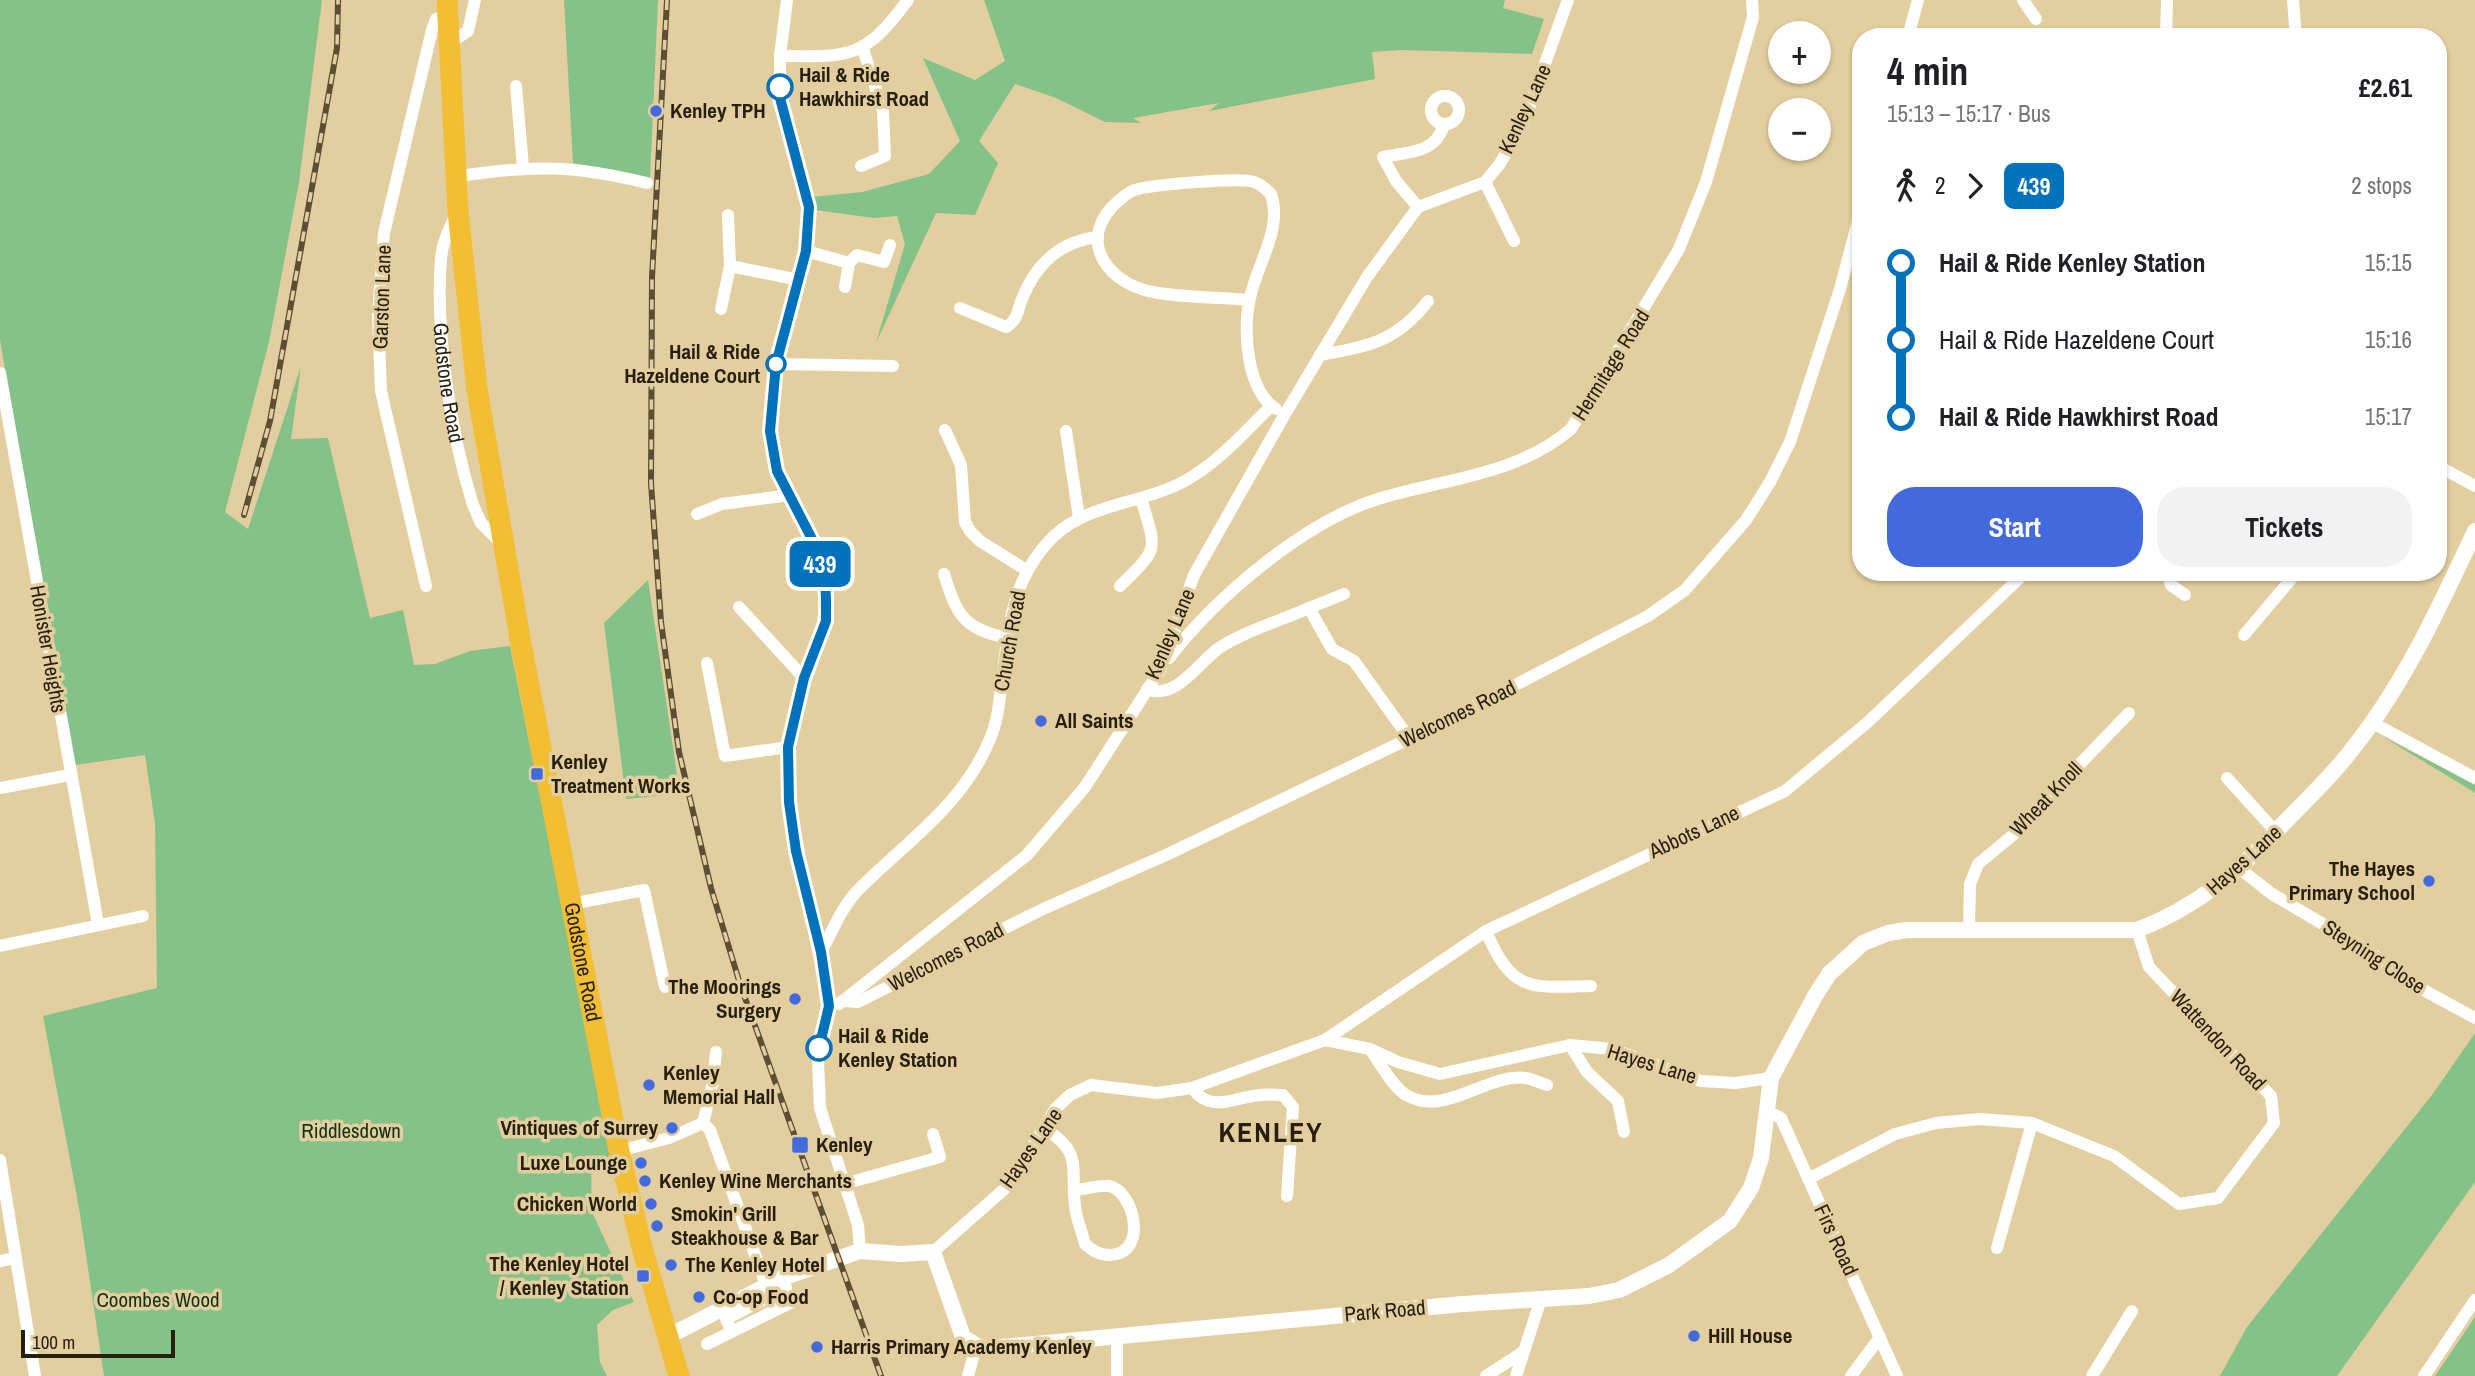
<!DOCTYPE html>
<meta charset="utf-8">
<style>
body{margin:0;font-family:"Archivo Narrow",sans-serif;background:#f2f2f2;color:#202124;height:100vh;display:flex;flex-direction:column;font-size:26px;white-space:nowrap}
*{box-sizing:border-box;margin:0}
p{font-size:23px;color:#757577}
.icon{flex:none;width:38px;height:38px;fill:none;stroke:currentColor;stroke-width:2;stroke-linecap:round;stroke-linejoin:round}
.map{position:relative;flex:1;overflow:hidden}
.side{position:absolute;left:1852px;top:28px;width:595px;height:553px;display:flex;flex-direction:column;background:#fff;border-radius:28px;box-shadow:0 2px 5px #0004}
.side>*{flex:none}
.badge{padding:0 14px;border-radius:10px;font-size:24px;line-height:46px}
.fabs{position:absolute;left:1768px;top:21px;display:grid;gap:14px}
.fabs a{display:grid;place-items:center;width:63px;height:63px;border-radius:50%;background:#fff;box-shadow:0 2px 5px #0004;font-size:35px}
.scale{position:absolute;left:21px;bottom:18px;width:154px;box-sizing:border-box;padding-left:7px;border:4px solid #271f0d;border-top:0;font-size:19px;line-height:24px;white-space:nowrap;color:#271f0d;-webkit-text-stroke:5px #e3cea0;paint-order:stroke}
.map>.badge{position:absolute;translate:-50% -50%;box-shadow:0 0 0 4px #fff}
.legs{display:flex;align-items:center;gap:10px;height:77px;padding:0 35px;font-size:23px}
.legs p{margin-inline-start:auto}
.headline{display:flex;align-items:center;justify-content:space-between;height:119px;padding:0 35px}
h1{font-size:38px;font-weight:700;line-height:52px}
.action{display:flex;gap:14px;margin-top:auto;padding:14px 35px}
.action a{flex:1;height:80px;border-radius:28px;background:#436adc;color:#fff;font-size:28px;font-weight:700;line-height:80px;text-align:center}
.action a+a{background:#f2f2f2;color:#202124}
ul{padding:0 35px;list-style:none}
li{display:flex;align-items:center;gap:24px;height:77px;font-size:26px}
li i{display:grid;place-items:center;width:10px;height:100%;margin:0 9px;background:currentColor}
li i::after{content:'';width:18px;height:18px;margin:-9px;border:5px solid;border-radius:50%;background:#fff}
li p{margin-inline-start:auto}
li:first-child i{background:linear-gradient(#0000 50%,currentColor 0)}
li:last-child i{background:linear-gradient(currentColor 50%,#0000 0)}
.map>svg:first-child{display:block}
.green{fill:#84c289}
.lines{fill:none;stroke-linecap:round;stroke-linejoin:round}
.street{stroke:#fff;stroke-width:12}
.secondary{stroke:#fff;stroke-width:16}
.highway{stroke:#f2be33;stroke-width:21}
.rail-casing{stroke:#5a4e35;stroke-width:6}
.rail{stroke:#e3cea0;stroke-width:3.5;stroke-dasharray:10;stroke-linecap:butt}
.line-1-casing{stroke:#fff;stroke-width:16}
.line-1{stroke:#0072bc;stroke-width:10}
.stop-1-dot{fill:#fff;stroke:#0072bc;stroke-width:3.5}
.poi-dot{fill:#436adc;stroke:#e3cea0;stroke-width:2.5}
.labels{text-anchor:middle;stroke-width:7;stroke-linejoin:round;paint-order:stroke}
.stop-label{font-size:21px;font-weight:bold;fill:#271f0d;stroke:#e3cea0;text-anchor:start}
.street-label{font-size:21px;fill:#271f0d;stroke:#e3cea0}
.poi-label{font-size:21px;font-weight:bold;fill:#271f0d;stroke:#e3cea0;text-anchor:start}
.park-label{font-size:21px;fill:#113316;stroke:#e3cea0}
.district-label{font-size:28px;font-weight:bold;letter-spacing:2px;fill:#271f0d;stroke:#e3cea0}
</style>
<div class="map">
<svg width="2475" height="1376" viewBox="0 0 2475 1376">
<rect width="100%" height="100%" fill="#e3cea0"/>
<!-- green -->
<path class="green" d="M0,0H322L299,182L269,342L225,512L248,529L301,366L291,439L328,438L370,618L403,610L414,665L435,664L470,651L510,646L615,1173L591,1162L592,1212L634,1302L613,1310L597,1325L600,1362L607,1376H104L79,1208L43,1016L157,988L155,823L145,755L75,765L0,340Z
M564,0H658L650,180L573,163Z
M984,0H1505L1503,8L1544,19L1532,54L1400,50L1372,52L1375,79L1209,111L1219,103L1133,118L1141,123L1105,122L1056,98L1015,84L979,141L998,163L975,215L936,213L876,343L905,244L897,216L874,218L815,210L812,197L862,192L929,174L960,141L923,58L975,80L1005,61Z
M648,580L680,794L626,799L604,623Z
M2380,735L2475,785V793L2474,792Z
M2475,1033V1182L2337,1376H2220L2247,1327L2432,1095Z
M2475,1317V1376H2435Z"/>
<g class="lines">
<!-- street -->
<g class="street">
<path d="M787,0L780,56V98L809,207L806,251L776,364L770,431L777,471L813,541L825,579L826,599L821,637L794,712L788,747L789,802L829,1006L818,1060L820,1108L858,1225L860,1251"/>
<path d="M2023,0L2036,19"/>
<path d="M2293,0L2296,37"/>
<path d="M447,37H459L468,31L475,0"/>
<path d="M1908,37L1918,0"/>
<path d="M2166,37L2167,0"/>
<path d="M780,56C850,57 864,59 908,0"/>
<path d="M516,86L523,167"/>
<circle cx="1445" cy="110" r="14"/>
<path d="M861,166L885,156L883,111L863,49"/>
<path d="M455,173L460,176C535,165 573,165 647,183"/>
<path d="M1485,182L1514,241"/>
<path d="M1418,207L1396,181L1383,157C1408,152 1435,154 1444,125"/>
<path id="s1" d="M456,213C450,228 442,242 441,259C435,333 451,434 473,505L481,523L503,545"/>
<path d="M806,251L849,263L845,287"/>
<path d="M849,263L857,255L884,262L890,245"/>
<path d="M730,266L799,280"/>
<path d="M1249,300C1218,297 1184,298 1153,292C1112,285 1078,246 1111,208C1117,202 1124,195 1132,191C1144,185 1241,177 1254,182C1261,184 1266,189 1271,194C1283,229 1257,264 1250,298C1243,329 1246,390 1276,409"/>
<path d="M960,308L1006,327C1018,320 1017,311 1022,299C1035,265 1060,241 1098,237"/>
<path d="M721,309L730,266L728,215"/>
<path d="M1320,355C1369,346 1396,342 1428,301"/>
<path d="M776,364L893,366"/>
<path d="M0,373L98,924"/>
<path d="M945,430L961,465L965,522L970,531L980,541L1026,570"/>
<path d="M1066,431L1079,518"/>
<path d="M2438,466L2475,486"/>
<path d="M697,514L722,504L790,495"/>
<path d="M2167,572L2171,585L2185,595"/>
<path d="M944,574C957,615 963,629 1008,638"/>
<path d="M426,586L381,391L378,315L384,233L432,30L436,19L446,17"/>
<path d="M1120,586C1161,546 1156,551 1141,498"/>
<path d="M739,607L804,678"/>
<path d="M1309,608L1344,594"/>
<path d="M2244,635L2297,572"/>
<path d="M1169,658C1216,597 1304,522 1378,499C1443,479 1518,475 1571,429L1679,249L1706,182L1753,17L1752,0"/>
<path d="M707,663L725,756L788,747"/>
<path d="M1147,689C1176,701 1199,662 1219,648C1245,631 1280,621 1309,608L1332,649L1354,661L1409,738"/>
<path d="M2371,722L2475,778"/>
<path d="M2227,778L2276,832"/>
<path d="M0,788L70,775"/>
<path d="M2240,869L2272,894L2365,949L2418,987L2475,1018"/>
<path d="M571,904L644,890L665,987"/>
<path d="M1969,929L1970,884L1978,864L2030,821L2049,796L2129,713"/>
<path d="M1486,931C1512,992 1529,988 1591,986"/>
<path d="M0,946L143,916"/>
<path d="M821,952C832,932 842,906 859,889C907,841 963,805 990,739C997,723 999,705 1001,688C1009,630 1009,581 1053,537C1087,504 1139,504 1179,484C1215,466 1243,434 1271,406"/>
<path d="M844,1001L858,1002L1043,909L1166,855L1448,720L1648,616L1685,590L1746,520L1770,482L1790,442L1840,289L1860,213"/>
<path d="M839,1004L1027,855L1085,787L1160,670L1194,575L1285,414L1367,277L1418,207L1485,182L1499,165L1523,124L1568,0"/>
<path d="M1325,1040L1486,931L1785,791L1868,722L2026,572"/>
<path d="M1570,1045L1587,1072L1618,1101L1624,1132"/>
<path d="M1372,1052C1381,1065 1393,1087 1406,1095C1445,1118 1486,1073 1526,1078C1533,1079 1540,1083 1547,1085"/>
<path d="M1192,1088C1211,1114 1234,1097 1260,1095C1268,1094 1276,1095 1283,1095L1293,1107L1287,1196"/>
<path d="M1767,1111L1781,1118L1897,1376"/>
<path d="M703,1123L713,1083L716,1052"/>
<path d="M1044,1128C1084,1154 1070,1165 1075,1206C1076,1218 1082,1232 1085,1244C1093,1251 1099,1255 1110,1255C1150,1253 1133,1190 1109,1186C1099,1185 1086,1189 1076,1190"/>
<path d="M619,1151L669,1138L703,1123L710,1130L766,1285"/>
<path d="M0,1160L35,1376"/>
<path d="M1808,1179L1895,1134L1936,1123L1980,1119L2032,1123L2114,1156L2179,1204L2218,1198L2274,1123L2271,1096L2149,967L2137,930"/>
<path d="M844,1184L940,1157L933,1134"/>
<path d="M1997,1248L2032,1123"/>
<path d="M933,1252L1009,1185L1055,1109L1070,1095L1091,1085L1157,1093L1192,1088L1325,1040L1370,1049L1398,1062L1440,1074L1570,1045L1612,1049L1701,1081L1735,1083L1771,1078"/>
<path d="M0,1261L15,1258"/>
<path d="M731,1330L726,1319L786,1288L782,1278"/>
<path d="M1117,1335V1376"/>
<path d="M707,1344L794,1301"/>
<path d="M968,1376L976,1347"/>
<path d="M1486,1376L1523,1352"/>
<path d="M1516,1376L1541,1299"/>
<path d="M1851,1376L1880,1337"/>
<path d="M2092,1376L2132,1311"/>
<path d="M2424,1376L2475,1300"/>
</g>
<!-- secondary -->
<path class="secondary" d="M669,1336L782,1278L860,1251L901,1254L933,1252L963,1337L982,1349L1463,1304L1589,1296L1619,1290L1669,1265L1730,1221L1751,1188L1761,1158L1771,1078L1815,996L1829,974L1863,943L1888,933L1907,930H2137C2198,907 2241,869 2285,822C2307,799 2331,777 2350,752C2404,685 2439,608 2475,531"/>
<!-- highway -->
<path class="highway" id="s2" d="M447,0L458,211L477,389L521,644L619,1151L641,1244L679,1376"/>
<!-- rail casing -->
<g class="rail-casing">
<path id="rail" d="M667,0L652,277L651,483L661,622L679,752L711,888L740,984L881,1376
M244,515L270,421L337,48L338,0"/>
</g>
<!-- rail -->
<use href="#rail" class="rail"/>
</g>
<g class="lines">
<!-- line-1 casing -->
<g class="line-1-casing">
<path id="line-1" d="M780,87V98L809,207L806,251L776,364L770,431L777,471L813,541L825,579L826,599V621L804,678L788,747L789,802L796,851L821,952L829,1006L819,1048"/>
</g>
<!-- line-1 -->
<use href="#line-1" class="line-1"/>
</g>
<!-- markers -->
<g class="stop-1-dot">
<circle cx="780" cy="87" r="12"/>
<circle cx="776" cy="364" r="9"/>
<circle cx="819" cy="1048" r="12"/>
</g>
<g class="poi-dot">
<circle cx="656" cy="111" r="7"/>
<circle cx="1041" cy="721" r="7"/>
<rect x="530" y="767" width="14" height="14" rx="3.5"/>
<circle cx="2429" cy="881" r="7"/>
<circle cx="795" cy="999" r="7"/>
<circle cx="649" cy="1085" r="7"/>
<circle cx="672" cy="1128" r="7"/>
<rect x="791" y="1136" width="18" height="18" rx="3.5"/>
<circle cx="641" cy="1163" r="7"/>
<circle cx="645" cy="1181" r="7"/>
<circle cx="651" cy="1204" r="7"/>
<circle cx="657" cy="1226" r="7"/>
<circle cx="671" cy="1265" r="7"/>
<rect x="636" y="1269" width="14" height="14" rx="3.5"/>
<circle cx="699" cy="1297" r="7"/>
<circle cx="1694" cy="1336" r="7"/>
<circle cx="817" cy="1347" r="7"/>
</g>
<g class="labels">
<!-- stop labels -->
<g class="stop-label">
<text x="799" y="82">Hail &amp; Ride<tspan x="799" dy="24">Hawkhirst Road</tspan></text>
<text x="760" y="359" text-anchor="end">Hail &amp; Ride<tspan x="760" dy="24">Hazeldene Court</tspan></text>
<text x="838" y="1043">Hail &amp; Ride<tspan x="838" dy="24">Kenley Station</tspan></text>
</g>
<!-- street labels -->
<g class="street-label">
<text transform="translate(1525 109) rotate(-65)" y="7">Kenley Lane</text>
<text transform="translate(382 297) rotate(-88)" y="7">Garston Lane</text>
<text transform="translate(1611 365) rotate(-58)" y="7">Hermitage Road</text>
<text dy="7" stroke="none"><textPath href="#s1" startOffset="173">Godstone Road</textPath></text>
<text transform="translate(1170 634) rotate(-67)" y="7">Kenley Lane</text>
<text transform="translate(1010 641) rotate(-80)" y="7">Church Road</text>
<text transform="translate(48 649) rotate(80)" y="7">Honister Heights</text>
<text transform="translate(1458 714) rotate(-26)" y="7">Welcomes Road</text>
<text transform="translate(2046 799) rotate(-46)" y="7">Wheat Knoll</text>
<text transform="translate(1694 832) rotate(-25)" y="7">Abbots Lane</text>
<text transform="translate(2244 860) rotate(-42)" y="7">Hayes Lane</text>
<text transform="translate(946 957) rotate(-27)" y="7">Welcomes Road</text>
<text transform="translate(2374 957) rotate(33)" y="7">Steyning Close</text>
<text dy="7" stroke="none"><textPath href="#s2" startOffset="973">Godstone Road</textPath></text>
<text transform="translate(2218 1040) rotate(47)" y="7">Wattendon Road</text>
<text transform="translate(1652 1064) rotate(17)" y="7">Hayes Lane</text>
<text transform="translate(1031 1148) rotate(-55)" y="7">Hayes Lane</text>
<text transform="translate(1836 1240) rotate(65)" y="7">Firs Road</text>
<text transform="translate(1385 1311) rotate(-5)" y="7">Park Road</text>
</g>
<!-- poi labels -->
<g class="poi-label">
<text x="670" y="118">Kenley TPH</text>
<text x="1055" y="728">All Saints</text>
<text x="551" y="769">Kenley<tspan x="551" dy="24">Treatment Works</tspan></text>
<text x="2415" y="876" text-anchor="end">The Hayes<tspan x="2415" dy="24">Primary School</tspan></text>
<text x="781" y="994" text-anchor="end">The Moorings<tspan x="781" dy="24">Surgery</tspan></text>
<text x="663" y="1080">Kenley<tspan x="663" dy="24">Memorial Hall</tspan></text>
<text x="658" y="1135" text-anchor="end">Vintiques of Surrey</text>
<text x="816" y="1152">Kenley</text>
<text x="627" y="1170" text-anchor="end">Luxe Lounge</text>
<text x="659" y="1188">Kenley Wine Merchants</text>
<text x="637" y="1211" text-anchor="end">Chicken World</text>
<text x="671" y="1221">Smokin' Grill<tspan x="671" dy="24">Steakhouse &amp; Bar</tspan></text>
<text x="629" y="1271" text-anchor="end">The Kenley Hotel<tspan x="629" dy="24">/ Kenley Station</tspan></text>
<text x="685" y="1272">The Kenley Hotel</text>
<text x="713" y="1304">Co-op Food</text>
<text x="1708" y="1343">Hill House</text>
<text x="831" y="1354">Harris Primary Academy Kenley</text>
</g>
<!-- park labels -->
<g class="park-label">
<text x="351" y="1138">Riddlesdown</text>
<text x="158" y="1307">Coombes Wood</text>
</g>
<!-- district labels -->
<g class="district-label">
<text x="1271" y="1142">KENLEY</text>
</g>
</g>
</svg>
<div class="fabs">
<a>+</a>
<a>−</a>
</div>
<div class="scale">100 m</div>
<b class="badge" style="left:820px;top:564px;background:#0072bc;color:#fff">439</b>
<section class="side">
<div class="headline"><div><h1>4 min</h1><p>15:13 – 15:17 · Bus</p></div><b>£2.61</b></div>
<div class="legs"><svg class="icon" aria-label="walk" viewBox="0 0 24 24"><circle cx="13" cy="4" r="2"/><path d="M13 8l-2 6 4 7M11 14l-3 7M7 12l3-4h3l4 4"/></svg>2<svg class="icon" aria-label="forward" viewBox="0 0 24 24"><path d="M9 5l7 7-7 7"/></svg><b class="badge" style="background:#0072bc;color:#fff">439</b><p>2 stops</p></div>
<ul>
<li><i style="color:#0072bc"></i><b>Hail &amp; Ride Kenley Station</b><p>15:15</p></li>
<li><i style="color:#0072bc"></i><span>Hail &amp; Ride Hazeldene Court</span><p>15:16</p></li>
<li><i style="color:#0072bc"></i><b>Hail &amp; Ride Hawkhirst Road</b><p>15:17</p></li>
</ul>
<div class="action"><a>Start</a><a>Tickets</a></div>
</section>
</div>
